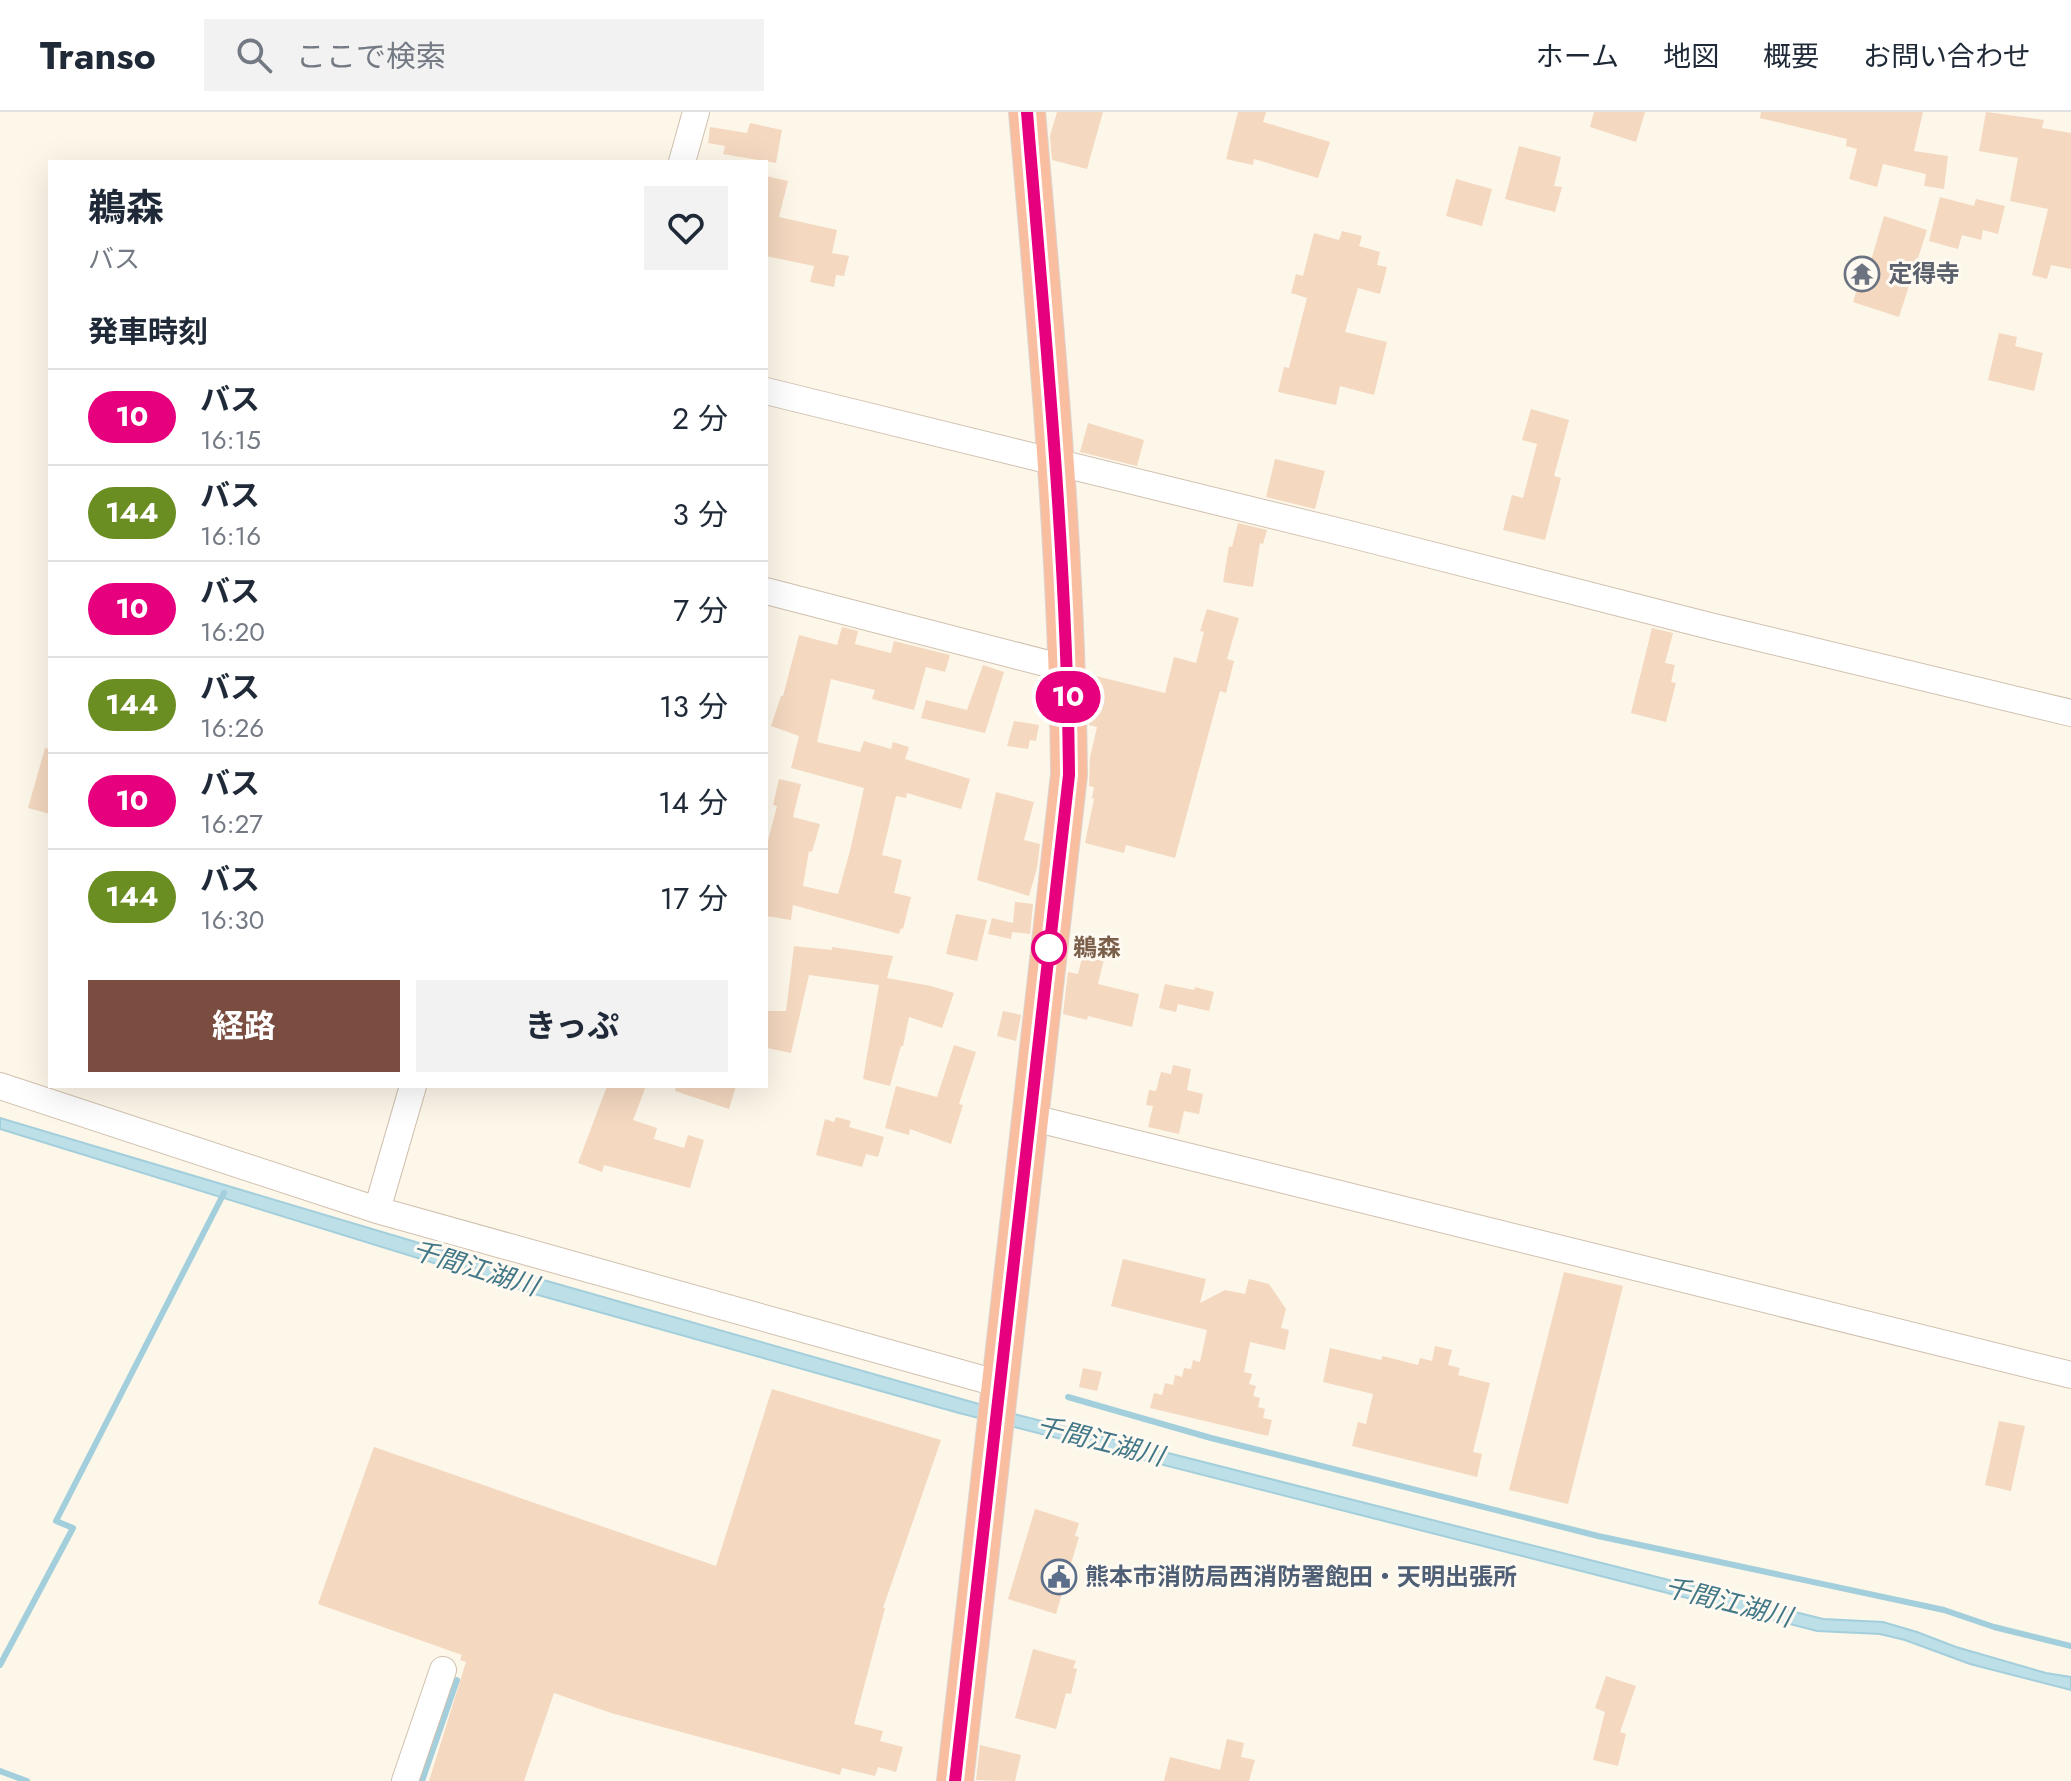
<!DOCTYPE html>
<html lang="ja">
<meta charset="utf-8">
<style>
body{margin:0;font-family:Jost,"Noto Sans JP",sans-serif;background:#f2f2f3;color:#1f2937;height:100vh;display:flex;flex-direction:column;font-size:30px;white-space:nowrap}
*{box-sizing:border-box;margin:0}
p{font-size:26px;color:#747a83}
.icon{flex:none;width:44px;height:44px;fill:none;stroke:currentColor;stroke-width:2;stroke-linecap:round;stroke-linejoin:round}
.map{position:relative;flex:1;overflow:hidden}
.side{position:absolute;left:48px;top:48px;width:720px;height:928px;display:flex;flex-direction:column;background:#fff;border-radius:0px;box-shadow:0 8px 32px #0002}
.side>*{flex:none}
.badge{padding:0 16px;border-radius:26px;font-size:28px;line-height:52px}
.map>.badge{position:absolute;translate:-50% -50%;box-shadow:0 0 0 4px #fff}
h2{padding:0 40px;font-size:30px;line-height:72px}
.round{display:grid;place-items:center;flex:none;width:84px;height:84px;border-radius:0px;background:#f2f2f3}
.head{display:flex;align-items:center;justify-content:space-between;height:136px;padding:0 40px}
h1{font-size:38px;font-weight:700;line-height:60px}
.cta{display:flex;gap:16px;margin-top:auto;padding:16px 40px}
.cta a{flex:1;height:92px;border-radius:0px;background:#7a4d40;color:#fff;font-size:32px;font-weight:700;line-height:92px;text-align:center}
.cta a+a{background:#f2f2f3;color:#1f2937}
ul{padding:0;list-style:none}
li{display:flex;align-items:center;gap:24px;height:96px;padding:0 40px;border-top:2px solid #e0e1e3}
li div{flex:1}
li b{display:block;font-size:30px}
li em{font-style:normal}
li .badge{min-width:88px;font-weight:700;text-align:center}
header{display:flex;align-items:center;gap:48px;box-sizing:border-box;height:112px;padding:0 40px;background:#fff;border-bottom:2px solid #e0e1e3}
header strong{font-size:38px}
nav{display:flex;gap:44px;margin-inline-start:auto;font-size:28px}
.search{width:560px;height:72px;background:#f2f2f3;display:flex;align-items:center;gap:20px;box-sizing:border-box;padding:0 28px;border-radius:0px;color:#747a83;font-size:30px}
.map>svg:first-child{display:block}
.water{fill:#bddfe8;stroke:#a3cedb;stroke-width:2}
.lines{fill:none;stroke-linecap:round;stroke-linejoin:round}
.stream{stroke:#a3cedb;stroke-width:6}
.building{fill:#f4d8c0}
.minor-casing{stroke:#d1c0ae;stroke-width:28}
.highway-casing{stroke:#dcd5d0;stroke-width:38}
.minor{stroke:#fff;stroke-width:26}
.highway{stroke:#f9bda0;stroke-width:36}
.line-casing{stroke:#fff;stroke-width:18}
.line{stroke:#e6007e;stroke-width:12}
.stop-dot{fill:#fff;stroke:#e6007e;stroke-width:4}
.labels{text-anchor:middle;stroke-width:6;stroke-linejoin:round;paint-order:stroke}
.worship-label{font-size:24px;font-weight:bold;fill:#5b616d;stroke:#fffaf1;text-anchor:start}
.stop-label{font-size:24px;font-weight:bold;fill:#7a5f4b;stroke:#fffaf1;text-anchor:start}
.service-label{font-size:24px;font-weight:bold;fill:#4e5e75;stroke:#fffaf1;text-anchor:start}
.water-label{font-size:26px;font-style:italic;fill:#417787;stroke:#fffaf1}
</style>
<header>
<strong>Transo</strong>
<div class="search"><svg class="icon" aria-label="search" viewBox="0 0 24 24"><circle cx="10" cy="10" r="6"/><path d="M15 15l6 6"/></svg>ここで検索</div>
<nav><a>ホーム</a><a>地図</a><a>概要</a><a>お問い合わせ</a></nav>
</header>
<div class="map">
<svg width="2071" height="1669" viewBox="0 0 2071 1669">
<rect width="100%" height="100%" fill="#fdf7ea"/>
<!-- water -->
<path class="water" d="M0,1006L533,1165L1014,1302L1823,1507L1883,1510L1917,1520L1956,1535L2046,1561L2071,1565V1578L1970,1552L1905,1528L1880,1522L1817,1519L959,1301L531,1181L0,1017Z"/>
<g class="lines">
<!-- stream -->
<path class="stream" d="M1068,1285L1211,1326L1598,1424L1944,1498L1994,1515L2071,1534
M0,1553L73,1416L56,1409L224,1081
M0,1659L27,1669
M422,1669L457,1568"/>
</g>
<!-- building -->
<path class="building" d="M1057,0H1103L1087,57L1052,48L1050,24Z
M1238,0H1266L1263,10L1330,30L1318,66L1254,47L1253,53L1226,47Z
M1594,0H1645L1636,30L1590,15Z
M1761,0H1923L1914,39L1948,44L1944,77L1924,74L1926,62L1883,52L1877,75L1849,67L1857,37L1846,34L1847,27L1760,6Z
M1986,0L2044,8L2042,16L2071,21V157L2051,153L2047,167L2032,163L2048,97L2010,89L2018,46L1979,39Z
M750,11L782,18L776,51L723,42L725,34L708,31L710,15L747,21Z
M1519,34L1561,45L1554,74L1562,75L1555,100L1505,87Z
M766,64L788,69L779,105L837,118L832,141L849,144L844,164L836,163L834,175L810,170L814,154L766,144Z
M1456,67L1492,77L1482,114L1446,104Z
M1940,85L1974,94L1976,87L2005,94L1998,122L1983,118L1981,128L1962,123L1958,137L1929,129Z
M1884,104L1927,118L1899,205L1853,190L1860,167L1863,168L1868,152H1870Z
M1342,119L1362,124L1359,134L1380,140L1377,153L1387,155L1380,182L1358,176L1345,220L1387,230L1374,283L1340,274L1336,293L1278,280L1284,255L1289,256L1307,186L1291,181L1296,162L1303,164L1314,121L1339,128Z
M1999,221L2017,225L2015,234L2043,241L2034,279L1988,268Z
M1531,297L1569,308L1554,364L1561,366L1545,428L1503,418L1512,383L1523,386L1537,332L1522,328Z
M1088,311L1144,328L1137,354L1080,340Z
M1275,347L1325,359L1315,397L1266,385Z
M1238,411L1267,418L1263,432L1260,431L1253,475L1223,470L1229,434L1232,435Z
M1207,497L1239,506L1227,547L1234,549L1226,581L1220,579L1175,746L1126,733L1124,741L1085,731L1094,687L1092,686L1094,675L1089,674L1090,645L1097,615L1089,613V593L1096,564L1165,581L1174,545L1196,551L1204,520L1200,519Z
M842,515L858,519L855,532L891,541L894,529L950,543L945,560L926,555L914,598L872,587L875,578L831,567L817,630L860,640L864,629L891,637L893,630L909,635L905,647L970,667L961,697L907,681L906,686L896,684L882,743L902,748L894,781L911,785L903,817L901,816L899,822L793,793L791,808L766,804V736L777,694L773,693L779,667L801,672L793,705L820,712L812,740L809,739L803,774L838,782L850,739L864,676L791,656L799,624L771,614L781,584H783L799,523L837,533Z
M1652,516L1673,521L1665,551L1675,553L1671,570L1676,571L1666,610L1631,601Z
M983,553L1004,560L985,621L921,606L926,588L967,598Z
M1014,609L1039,613L1036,629L1030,628L1028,637L1007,634Z
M45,636L50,637V702L28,696Z
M996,680L1034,690L1024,728L1040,732L1037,756L1029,784L977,768Z
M1015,790L1033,792L1030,822L1012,820L1011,827L988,822L992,806L1013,811Z
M956,802L987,808L977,849L946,842Z
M794,834L832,838V835L893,844L887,866L931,874L954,881L942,916L909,905L903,934H901L890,974L863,967L879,873L809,863L791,941L767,936L766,899H786Z
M1084,838L1105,843L1098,872L1139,882L1132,915L1088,904L1087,908L1063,902L1068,860L1078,862Z
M1165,872L1194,878L1195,875L1214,880L1209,899L1178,892L1176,900L1159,896Z
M1003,899L1021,903L1016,929L997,924Z
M954,933L976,940L959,992L963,993L951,1032L910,1017L909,1023L885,1016L896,974L937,985Z
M1173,953L1191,957L1187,978L1203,982L1199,1002L1184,999L1179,1022L1148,1015L1153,994L1146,993L1149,978L1156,979L1161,960L1171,962Z
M607,974H646L633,1008L657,1016L654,1027L684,1036L688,1023L704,1028L690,1076L604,1053L602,1060L578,1051Z
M676,974H736L729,997L675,979Z
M836,1005L851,1009L849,1015L884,1025L878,1045L866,1042L862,1055L816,1043L825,1007L834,1010Z
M1123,1147L1206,1167L1200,1191L1225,1178L1245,1182L1249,1167L1269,1172L1286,1197L1281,1216L1289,1218L1285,1238L1250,1230L1244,1260L1252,1262L1249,1272L1256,1274L1253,1284L1260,1286L1258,1295L1265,1297L1263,1306L1272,1308L1268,1324L1150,1296L1154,1281L1162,1283L1165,1271L1173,1273L1175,1263L1182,1265L1184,1256L1191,1257L1193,1248L1200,1250L1207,1218L1111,1194Z
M1564,1160L1623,1174L1568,1392L1509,1378Z
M1435,1234L1452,1238L1448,1253L1460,1256L1458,1263L1490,1271L1473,1340L1482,1342L1477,1365L1352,1334L1358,1310L1366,1312L1373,1282L1323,1270L1330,1236L1381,1248L1383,1244L1418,1253L1420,1246L1432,1249Z
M1083,1256L1102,1260L1097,1279L1079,1275Z
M772,1277L941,1328L883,1496H885L854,1612L883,1619L880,1629L903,1635L896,1660L878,1655L875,1664L842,1656L840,1663L611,1601L554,1581L524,1669H429L466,1550L460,1548L462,1543L318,1492L374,1335L716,1454Z
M1999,1309L2025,1314L2011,1379L1985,1373Z
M1035,1397L1079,1411L1075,1424L1079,1425L1056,1502L1008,1487Z
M1033,1537L1076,1549L1073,1556L1077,1557L1071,1582L1066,1581L1056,1617L1015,1606Z
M1606,1564L1636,1574L1620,1620L1626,1622L1618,1654L1593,1648L1605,1600L1595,1596Z
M1227,1627L1244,1631L1241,1645L1255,1648L1249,1669H1164L1170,1645L1220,1658Z
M980,1633L1021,1643L1015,1669L976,1668Z"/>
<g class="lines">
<!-- minor casing -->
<g class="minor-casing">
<path id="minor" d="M682,50L696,0
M766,279L1349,422L1710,514L2071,601
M766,479L1068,557
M0,974L377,1098L1000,1272
M1029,1005L2071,1263
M377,1098L413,974
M405,1669L443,1558"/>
</g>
<!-- highway casing -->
<g class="highway-casing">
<path id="highway" d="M955,1669L1069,663C1067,441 1046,221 1027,0"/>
</g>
<!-- minor -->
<use href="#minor" class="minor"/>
<!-- highway -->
<use href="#highway" class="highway"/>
</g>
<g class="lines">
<!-- line casing -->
<g class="line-casing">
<path id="line" d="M955,1669L1069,663C1067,441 1045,221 1027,0"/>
</g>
<!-- line -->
<use href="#line" class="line"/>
</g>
<!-- icons -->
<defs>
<g id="temple-ring" transform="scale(1.8)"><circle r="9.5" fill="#fffaf1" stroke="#6b7280" stroke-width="1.5"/><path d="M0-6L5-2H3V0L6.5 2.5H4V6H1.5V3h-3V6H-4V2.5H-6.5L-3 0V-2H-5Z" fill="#6b7280"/></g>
<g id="civic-ring" transform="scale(1.8)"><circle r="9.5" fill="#fffaf1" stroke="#5c6f8a" stroke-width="1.5"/><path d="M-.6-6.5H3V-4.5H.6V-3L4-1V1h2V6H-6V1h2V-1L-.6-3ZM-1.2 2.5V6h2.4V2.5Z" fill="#5c6f8a"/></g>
</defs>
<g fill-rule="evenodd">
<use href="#temple-ring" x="1862" y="162"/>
<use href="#civic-ring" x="1059" y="1465"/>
</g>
<!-- markers -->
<circle class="stop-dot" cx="1049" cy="836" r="16"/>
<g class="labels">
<!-- worship labels -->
<g class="worship-label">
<text x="1888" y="170">定得寺</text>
</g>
<!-- stop labels -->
<g class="stop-label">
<text x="1073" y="844">鵜森</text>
</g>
<!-- service labels -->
<g class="service-label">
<text x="1085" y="1473">熊本市消防局西消防署飽田・天明出張所</text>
</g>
<!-- water labels -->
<g class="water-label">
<text transform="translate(475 1156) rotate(17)" y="9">千間江湖川</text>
<text transform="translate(1100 1329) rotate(14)" y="9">千間江湖川</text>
<text transform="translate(1728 1490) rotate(14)" y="9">千間江湖川</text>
</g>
</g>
</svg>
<b class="badge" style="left:1068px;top:585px;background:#e6007e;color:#fff">10</b>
<section class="side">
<div class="head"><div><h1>鵜森</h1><p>バス</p></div><a class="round"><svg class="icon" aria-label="heart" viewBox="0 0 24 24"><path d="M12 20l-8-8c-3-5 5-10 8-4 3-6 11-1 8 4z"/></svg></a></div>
<h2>発車時刻</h2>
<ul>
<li><span class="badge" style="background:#e6007e;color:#fff">10</span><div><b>バス</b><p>16:15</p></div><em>2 分</em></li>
<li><span class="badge" style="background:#6b8e23;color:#fff">144</span><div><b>バス</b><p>16:16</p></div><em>3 分</em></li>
<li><span class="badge" style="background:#e6007e;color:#fff">10</span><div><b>バス</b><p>16:20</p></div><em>7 分</em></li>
<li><span class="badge" style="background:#6b8e23;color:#fff">144</span><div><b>バス</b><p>16:26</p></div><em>13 分</em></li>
<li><span class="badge" style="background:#e6007e;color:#fff">10</span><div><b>バス</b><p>16:27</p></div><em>14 分</em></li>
<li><span class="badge" style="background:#6b8e23;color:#fff">144</span><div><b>バス</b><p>16:30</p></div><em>17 分</em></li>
</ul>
<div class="cta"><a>経路</a><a>きっぷ</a></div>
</section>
</div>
